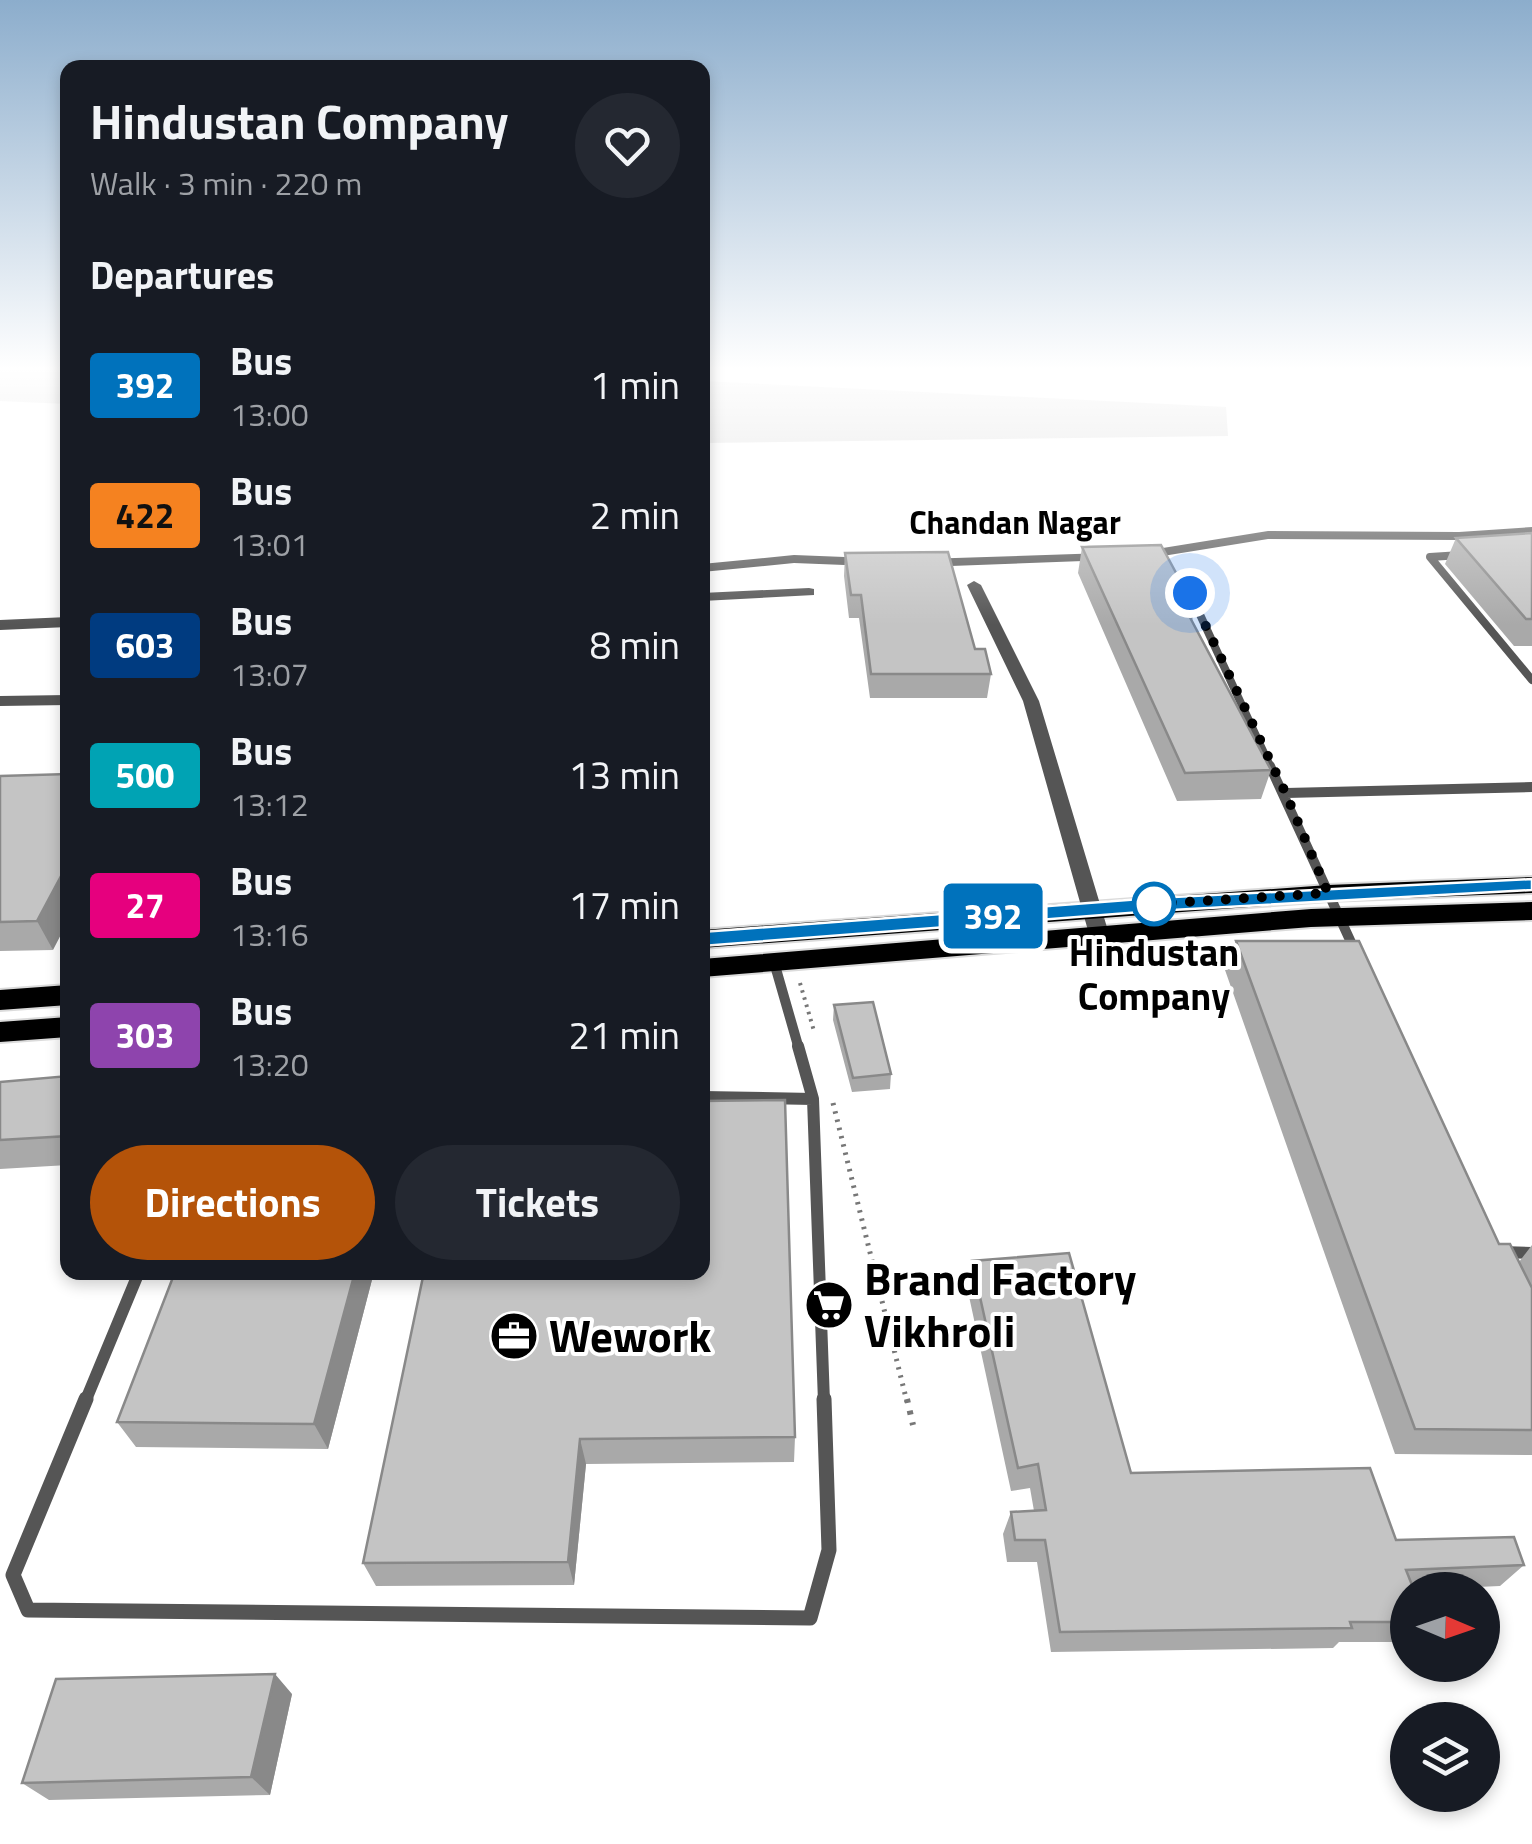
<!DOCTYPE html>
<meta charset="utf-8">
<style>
body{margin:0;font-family:"Titillium Web",sans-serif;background:#242831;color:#f1f3f6;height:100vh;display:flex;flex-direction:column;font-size:38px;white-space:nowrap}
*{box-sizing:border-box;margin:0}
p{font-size:32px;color:#9ea1a6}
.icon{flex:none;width:55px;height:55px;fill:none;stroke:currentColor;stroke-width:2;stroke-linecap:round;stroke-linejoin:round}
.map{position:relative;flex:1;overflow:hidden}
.panel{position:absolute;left:60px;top:60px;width:650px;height:1220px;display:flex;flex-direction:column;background:#171b24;border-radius:20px;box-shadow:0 5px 15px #0003}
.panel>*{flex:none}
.badge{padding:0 20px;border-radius:8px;font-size:35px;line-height:65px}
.needle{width:65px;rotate:92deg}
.buttons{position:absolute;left:1390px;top:1572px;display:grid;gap:20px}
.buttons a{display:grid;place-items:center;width:110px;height:110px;border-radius:50%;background:#171b24;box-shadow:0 5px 15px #0003;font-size:50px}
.you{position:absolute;width:50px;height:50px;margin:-25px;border:8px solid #fff;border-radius:50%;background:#1a73e8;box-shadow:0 0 0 15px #1a73e833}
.map>.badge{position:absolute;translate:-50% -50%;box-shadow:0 0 0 5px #fff}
h2{padding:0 30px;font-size:38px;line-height:90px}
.round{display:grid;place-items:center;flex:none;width:105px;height:105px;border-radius:52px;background:#242831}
.overview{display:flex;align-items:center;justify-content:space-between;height:170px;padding:0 30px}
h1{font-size:48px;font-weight:700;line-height:75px}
.cta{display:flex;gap:20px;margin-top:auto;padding:20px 30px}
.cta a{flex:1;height:115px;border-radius:60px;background:#b45309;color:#fff;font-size:40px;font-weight:700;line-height:115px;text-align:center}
.cta a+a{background:#242831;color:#f1f3f6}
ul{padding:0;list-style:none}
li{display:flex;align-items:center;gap:30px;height:130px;padding:0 30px}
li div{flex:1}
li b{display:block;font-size:38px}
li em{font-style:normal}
li .badge{min-width:110px;font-weight:700;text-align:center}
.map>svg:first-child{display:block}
.green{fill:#dcdcdc}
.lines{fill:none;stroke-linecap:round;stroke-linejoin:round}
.primary-casing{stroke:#dbdbdb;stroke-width:4}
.path-far2{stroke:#777;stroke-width:4;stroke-dasharray:2.5 5;stroke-linecap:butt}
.path-far1{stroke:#777;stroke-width:5;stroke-dasharray:2.5 6;stroke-linecap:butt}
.path{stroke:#777;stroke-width:6;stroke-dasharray:4 8;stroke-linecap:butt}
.service-far3{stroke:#555;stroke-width:8}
.service-far2{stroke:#555;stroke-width:10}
.service-far1{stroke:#555;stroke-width:12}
.service{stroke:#555;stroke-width:15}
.minor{fill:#555;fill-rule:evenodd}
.primary{fill:#000;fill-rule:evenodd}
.wall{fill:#a9a9a9}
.shaded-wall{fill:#898989}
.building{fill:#c4c4c4;stroke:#898989;stroke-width:2.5}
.line{fill:#0072bc;stroke:#fff;stroke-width:2.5}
.walk{stroke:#000;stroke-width:10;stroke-dasharray:0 18}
.stop-dot{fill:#fff;stroke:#0072bc;stroke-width:5}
.labels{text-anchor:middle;stroke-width:8;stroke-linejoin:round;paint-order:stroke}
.far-neighbourhood-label{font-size:32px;font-weight:bold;fill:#000;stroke:#fff}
.stop-label{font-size:38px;font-weight:bold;fill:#000;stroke:#fff}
.near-poi-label{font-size:45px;font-weight:bold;fill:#000;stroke:#fff;text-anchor:start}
</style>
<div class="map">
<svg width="1532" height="1844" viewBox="0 0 1532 1844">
<rect width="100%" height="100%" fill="#fff"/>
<!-- green -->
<path class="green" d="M0,367H67V404L0,401Z
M702,381L1226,407L1228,436L703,443Z"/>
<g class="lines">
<!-- primary casing -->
<g class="primary-casing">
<path id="primary" d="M1532,877V893L1328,901L702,948V930L1328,885Z
M1532,902V920L1311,927L702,977V959L1311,909Z
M68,985V1005L0,1010V990Z
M68,1017V1037L0,1042V1022Z"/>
</g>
<!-- path-far2 -->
<path class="path-far2" d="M800,983L814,1031"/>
<!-- path-far1 -->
<path class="path-far1" d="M833,1103L907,1402"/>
<!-- path -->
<path class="path" d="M907,1399L913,1425"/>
<!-- service-far3 -->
<path class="service-far3" d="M1461,555L1430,557L1532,680
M1190,593L1271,768"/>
<!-- service-far2 -->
<path class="service-far2" d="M1270,766L1355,951
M1286,793L1532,787
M774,962L799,1049"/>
<!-- service-far1 -->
<path class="service-far1" d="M798,1046L813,1099L824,1402
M702,1097L813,1099
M1501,1252L1532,1253
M85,1402L139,1272"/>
<!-- service -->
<path class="service" d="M86,1399L13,1575L28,1610L810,1618L829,1550L824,1399"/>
<!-- minor -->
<path class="minor" d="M1532,527V535L1459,540L1268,539L1138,560L1131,556L1138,552L1268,531L1459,532Z
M1105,553L1112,557L1110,560L924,567L917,563L924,559Z
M794,555L870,558L877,562L870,566L794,563L702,572V564Z
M974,581L981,585L1039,701L1109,934L1106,939L1099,941L1089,934L1023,701L967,585Z
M809,588L814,589V595L702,601V593Z
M68,617V627L0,630V620Z
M68,695V705L0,706V696Z"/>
<!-- primary -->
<use href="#primary" class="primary"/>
</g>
<!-- wall -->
<path class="wall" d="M1532,533V646H1514L1445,564L1456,538Z
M1082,547L1195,608L1192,621L1271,770L1261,799L1177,801L1078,573Z
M845,553L975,649L991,674L987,698H870L859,618H849L844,576Z
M0,776L53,950L0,951Z
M1236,941L1499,1244L1519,1262L1532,1245V1455L1395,1454L1225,970Z
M834,1005L891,1074L890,1089L852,1092L833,1020Z
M68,1076V1165L0,1169V1082Z
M972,1261L1131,1473L1396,1540L1524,1565L1500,1586L1408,1590V1638L1404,1642H1339L1333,1648L1051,1652L1037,1562H1007L1003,1534L1011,1512L1034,1511L1030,1488L1011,1491L967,1287Z
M374,1272L328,1449L136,1447L117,1422Z
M702,1272L795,1437L794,1462L586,1464L574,1585L376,1586L363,1563Z
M292,1694L270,1795L49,1800L22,1783Z"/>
<!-- shaded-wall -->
<path class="shaded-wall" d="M68,863V921L53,950L37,921Z
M355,1272H374L328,1449L314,1424Z
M580,1439L586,1464L574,1585L568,1562Z
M275,1674L292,1694L270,1795L251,1777Z"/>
<!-- building -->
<path class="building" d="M1532,533V619H1526L1456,538Z
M1161,545L1195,608H1185L1271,770L1185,773L1082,547Z
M948,552L975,649H985L991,674H871L861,595H851L845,553Z
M68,774V863L37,921L0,922V776Z
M1236,941H1359L1499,1244H1510L1532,1288V1430L1415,1429Z
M873,1002L891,1074L853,1078L834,1005Z
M68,1076V1136L0,1140V1082Z
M785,1100L795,1437L580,1439L568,1562L363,1563L424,1272H702V1101Z
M1069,1253L1131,1473L1370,1468L1396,1540L1514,1537L1524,1565L1406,1570L1414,1590H1408V1622H1350L1352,1628L1060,1632L1045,1540H1015L1011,1512L1046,1510L1038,1464L1018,1468L972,1261Z
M175,1272H355L314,1424L117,1422Z
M275,1674L251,1777L22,1783L56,1679Z"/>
<!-- sky -->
<linearGradient id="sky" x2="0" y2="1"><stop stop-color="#8cadcc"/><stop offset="0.59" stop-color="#fff"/><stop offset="1" stop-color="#fff" stop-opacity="0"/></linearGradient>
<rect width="1532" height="625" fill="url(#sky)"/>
<!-- line -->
<path class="line" d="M1532,879V890L1154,911L702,946L693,939L702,932L1154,898Z"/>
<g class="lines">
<!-- walk -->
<path class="walk" d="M1154,904L1328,893L1286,794L1190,593"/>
</g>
<!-- icons -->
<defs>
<g id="supermarket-disc" transform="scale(2.5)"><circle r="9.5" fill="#000" stroke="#fff"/><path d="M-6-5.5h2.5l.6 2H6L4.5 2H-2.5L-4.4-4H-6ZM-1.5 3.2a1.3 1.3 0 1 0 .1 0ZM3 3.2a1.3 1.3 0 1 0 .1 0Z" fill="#fff"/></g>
<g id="office-disc" transform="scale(2.5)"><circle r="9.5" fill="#000" stroke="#fff"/><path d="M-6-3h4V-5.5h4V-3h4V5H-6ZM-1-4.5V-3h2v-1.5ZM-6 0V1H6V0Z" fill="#fff"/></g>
</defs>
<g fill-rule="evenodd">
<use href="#supermarket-disc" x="829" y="1305"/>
<use href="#office-disc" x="514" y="1336"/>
</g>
<!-- markers -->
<circle class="stop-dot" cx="1154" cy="904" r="20"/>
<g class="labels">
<!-- far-neighbourhood labels -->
<g class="far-neighbourhood-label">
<text x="1015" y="534">Chandan Nagar</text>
</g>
<!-- stop labels -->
<g class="stop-label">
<text x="1154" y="966">Hindustan<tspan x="1154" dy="44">Company</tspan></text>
</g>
<!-- near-poi labels -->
<g class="near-poi-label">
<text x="864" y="1295">Brand Factory<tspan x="864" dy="52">Vikhroli</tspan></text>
<text x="549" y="1352">Wework</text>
</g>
</g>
</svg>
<div class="buttons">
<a><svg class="needle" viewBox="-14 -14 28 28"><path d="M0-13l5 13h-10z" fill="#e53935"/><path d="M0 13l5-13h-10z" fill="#9ea1a6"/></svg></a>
<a><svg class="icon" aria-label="layers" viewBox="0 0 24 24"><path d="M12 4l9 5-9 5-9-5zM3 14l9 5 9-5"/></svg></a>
</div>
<div class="you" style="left:1190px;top:593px"></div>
<b class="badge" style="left:993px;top:916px;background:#0072bc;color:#fff">392</b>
<section class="panel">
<div class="overview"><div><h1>Hindustan Company</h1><p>Walk · 3 min · 220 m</p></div><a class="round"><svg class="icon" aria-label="heart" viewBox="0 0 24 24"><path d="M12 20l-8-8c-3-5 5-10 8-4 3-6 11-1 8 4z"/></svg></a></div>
<h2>Departures</h2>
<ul>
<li><span class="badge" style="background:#0072bc;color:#fff">392</span><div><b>Bus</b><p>13:00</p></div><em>1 min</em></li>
<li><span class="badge" style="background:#f58220;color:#111">422</span><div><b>Bus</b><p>13:01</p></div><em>2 min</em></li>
<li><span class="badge" style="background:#003b80;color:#fff">603</span><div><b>Bus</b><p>13:07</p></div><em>8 min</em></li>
<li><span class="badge" style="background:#00a3b4;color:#fff">500</span><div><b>Bus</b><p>13:12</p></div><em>13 min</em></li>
<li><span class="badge" style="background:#e6007e;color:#fff">27</span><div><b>Bus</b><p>13:16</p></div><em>17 min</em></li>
<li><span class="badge" style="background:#8e44ad;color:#fff">303</span><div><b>Bus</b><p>13:20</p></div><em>21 min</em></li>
</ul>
<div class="cta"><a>Directions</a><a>Tickets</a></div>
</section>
</div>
